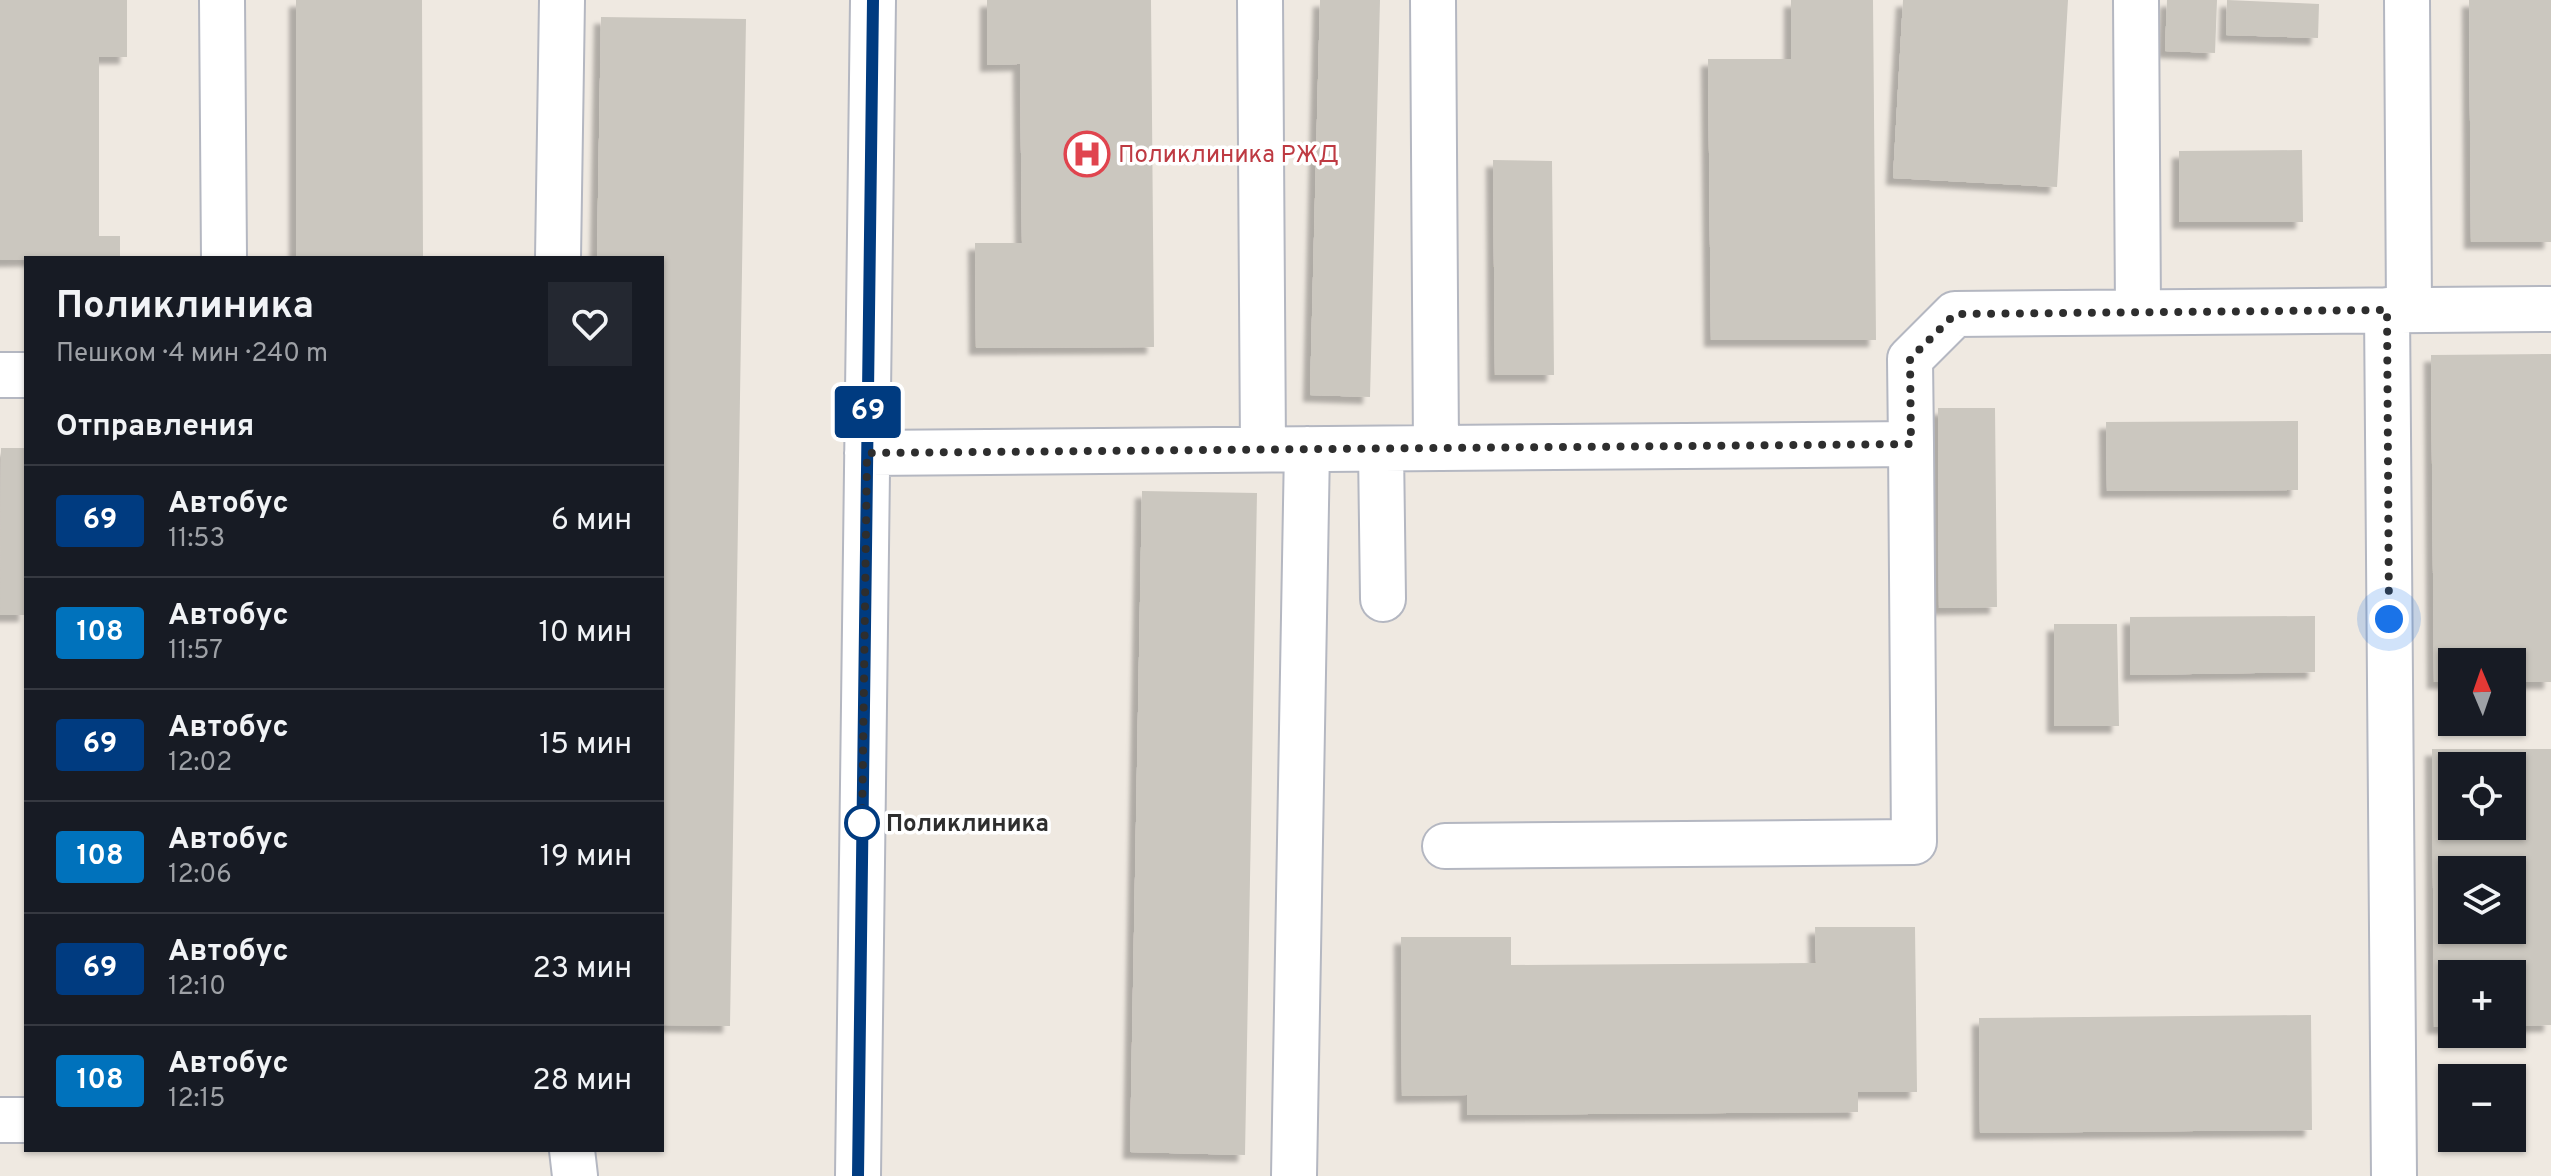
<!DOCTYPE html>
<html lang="ru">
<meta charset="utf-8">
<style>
body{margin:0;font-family:Overpass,sans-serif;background:#242831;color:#f1f3f6;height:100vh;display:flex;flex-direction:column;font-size:30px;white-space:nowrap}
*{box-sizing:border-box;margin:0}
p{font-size:26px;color:#9ea1a6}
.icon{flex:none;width:44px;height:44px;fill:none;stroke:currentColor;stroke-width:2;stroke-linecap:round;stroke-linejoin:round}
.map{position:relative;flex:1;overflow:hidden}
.sheet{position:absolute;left:24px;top:256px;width:640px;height:896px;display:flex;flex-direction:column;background:#171b24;border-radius:0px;box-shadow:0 2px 6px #0004}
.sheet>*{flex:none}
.badge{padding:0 16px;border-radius:6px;font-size:28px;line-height:52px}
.needle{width:52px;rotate:358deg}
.controls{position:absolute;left:2438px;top:648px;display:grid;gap:16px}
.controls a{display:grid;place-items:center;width:88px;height:88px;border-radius:0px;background:#171b24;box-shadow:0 2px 6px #0004;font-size:40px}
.you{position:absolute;width:40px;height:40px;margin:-20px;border:6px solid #fff;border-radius:50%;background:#1a73e8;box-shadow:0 0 0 12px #1a73e833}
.map>.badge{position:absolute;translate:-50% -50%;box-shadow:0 0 0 4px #fff}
h2{padding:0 32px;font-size:30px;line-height:72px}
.round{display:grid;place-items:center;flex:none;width:84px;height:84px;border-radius:0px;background:#242831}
.headline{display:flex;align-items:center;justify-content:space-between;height:136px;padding:0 32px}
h1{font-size:38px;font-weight:700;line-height:60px}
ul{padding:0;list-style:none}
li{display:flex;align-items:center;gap:24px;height:112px;padding:0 32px;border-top:2px solid #363941}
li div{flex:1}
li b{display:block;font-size:30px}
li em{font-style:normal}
li .badge{min-width:88px;font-weight:700;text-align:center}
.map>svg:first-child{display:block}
.building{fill:#cbc7bf;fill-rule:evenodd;filter:url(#shadow)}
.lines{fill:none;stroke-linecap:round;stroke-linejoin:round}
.minor-casing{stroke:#b4b7c1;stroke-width:48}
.minor{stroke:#fff;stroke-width:44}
.line-casing{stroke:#fff;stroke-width:18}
.line{stroke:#003b80;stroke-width:12}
.walk{stroke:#2e2e2e;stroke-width:8;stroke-dasharray:0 14.4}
.stop-dot{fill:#fff;stroke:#003b80;stroke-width:4}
.labels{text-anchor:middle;stroke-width:7;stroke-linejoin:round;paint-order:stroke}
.health-label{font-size:24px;fill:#be3a42;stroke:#fff;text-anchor:start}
.stop-label{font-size:24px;font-weight:bold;fill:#2e2e2e;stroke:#fff;text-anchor:start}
</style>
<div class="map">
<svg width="2551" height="1176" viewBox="0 0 2551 1176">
<defs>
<filter id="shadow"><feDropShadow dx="-7" dy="7" stdDeviation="2" flood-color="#0004"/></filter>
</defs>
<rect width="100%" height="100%" fill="#efe9e1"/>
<!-- building -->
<path class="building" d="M0,0H127V57H99V236H120V258L0,260Z
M296,0H422L423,258H296Z
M987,0H1151L1154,347L976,348L975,243H1022L1020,64L987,65Z
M1320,0H1380L1370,397L1310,395Z
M1791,0H1873L1876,340H1711L1708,59H1791Z
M1903,0H2068L2057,187L1893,178Z
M2167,0H2217L2215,53L2165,51Z
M2227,0L2319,4L2318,38L2226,35Z
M2469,0H2551V242H2471Z
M601,17L746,19L730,1026L662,1025V258H597Z
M2302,150L2303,222H2179V151Z
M1493,160L1552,161L1554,375H1495Z
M2551,354V682H2512V662H2452V682H2434L2431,355Z
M1938,408H1995L1997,607L1939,608Z
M2298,421V490L2107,491L2106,422Z
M1,448H26V615H0Z
M1142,491L1257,493L1245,1155L1130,1152Z
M2315,616V672L2130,675V617Z
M2054,624H2117L2119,726H2054Z
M2432,749H2551V1025L2512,1026V974H2452V1027H2434ZM2452,766H2512V826H2452ZM2452,870H2512V930H2452Z
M1815,927H1915L1917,1092H1858V1112L1467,1115V1095L1402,1096L1401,937H1511V965L1816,963Z
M2311,1015L2312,1130L1980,1133L1979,1018Z"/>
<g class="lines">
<!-- minor casing -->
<g class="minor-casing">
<path id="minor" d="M222,0L224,258
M1260,0L1263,449
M1433,0L1436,448
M2136,0L2138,312
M2407,0L2409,310
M558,258L562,0
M2387,310L2394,1176
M0,375H26
M1911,444L1910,359L1955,314L2551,309
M1381,449L1383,599
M867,453L1911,444L1914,842L1445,846
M0,1120H26
M572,1150L575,1176
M858,1176L873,0
M1294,1176L1307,449"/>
</g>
<!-- minor -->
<use href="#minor" class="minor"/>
</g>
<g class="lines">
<!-- line casing -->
<g class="line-casing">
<path id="line" d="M858,1176L873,0"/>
</g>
<!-- line -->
<use href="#line" class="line"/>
<!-- walk -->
<path class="walk" d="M862,823V830L867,453L1911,444L1910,359L1955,314L2387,310L2389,619"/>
</g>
<!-- icons -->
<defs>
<g id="hospital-ring" transform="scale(2.3)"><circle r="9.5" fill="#fff" stroke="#e0444e" stroke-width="1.5"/><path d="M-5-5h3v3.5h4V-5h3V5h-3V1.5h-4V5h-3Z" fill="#e0444e"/></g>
</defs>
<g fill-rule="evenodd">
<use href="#hospital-ring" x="1087" y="154"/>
</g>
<!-- markers -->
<circle class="stop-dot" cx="862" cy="823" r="16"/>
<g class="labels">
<!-- health labels -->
<g class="health-label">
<text x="1118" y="162">Поликлиника РЖД</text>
</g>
<!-- stop labels -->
<g class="stop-label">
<text x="886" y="831">Поликлиника</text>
</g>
</g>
</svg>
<div class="controls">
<a><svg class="needle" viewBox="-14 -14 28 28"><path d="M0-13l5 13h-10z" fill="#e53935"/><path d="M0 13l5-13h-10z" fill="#9ea1a6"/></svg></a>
<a><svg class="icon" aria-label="locate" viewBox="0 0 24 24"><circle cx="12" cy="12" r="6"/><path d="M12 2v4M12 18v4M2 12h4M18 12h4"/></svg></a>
<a><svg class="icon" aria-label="layers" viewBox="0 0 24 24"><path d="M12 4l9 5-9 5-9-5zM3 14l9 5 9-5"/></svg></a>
<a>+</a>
<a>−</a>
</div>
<div class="you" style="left:2389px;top:619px"></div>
<b class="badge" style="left:868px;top:412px;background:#003b80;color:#fff">69</b>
<section class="sheet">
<div class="headline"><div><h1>Поликлиника</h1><p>Пешком · 4 мин · 240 m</p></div><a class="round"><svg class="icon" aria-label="heart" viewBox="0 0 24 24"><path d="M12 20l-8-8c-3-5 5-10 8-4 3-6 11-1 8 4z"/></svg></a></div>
<h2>Отправления</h2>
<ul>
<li><span class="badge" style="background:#003b80;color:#fff">69</span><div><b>Автобус</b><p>11:53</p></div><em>6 мин</em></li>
<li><span class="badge" style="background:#0072bc;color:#fff">108</span><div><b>Автобус</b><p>11:57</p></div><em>10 мин</em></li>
<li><span class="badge" style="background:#003b80;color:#fff">69</span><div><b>Автобус</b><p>12:02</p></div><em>15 мин</em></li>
<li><span class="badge" style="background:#0072bc;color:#fff">108</span><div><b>Автобус</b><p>12:06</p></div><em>19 мин</em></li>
<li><span class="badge" style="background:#003b80;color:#fff">69</span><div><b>Автобус</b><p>12:10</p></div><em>23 мин</em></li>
<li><span class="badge" style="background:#0072bc;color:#fff">108</span><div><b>Автобус</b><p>12:15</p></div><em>28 мин</em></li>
</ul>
</section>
</div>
